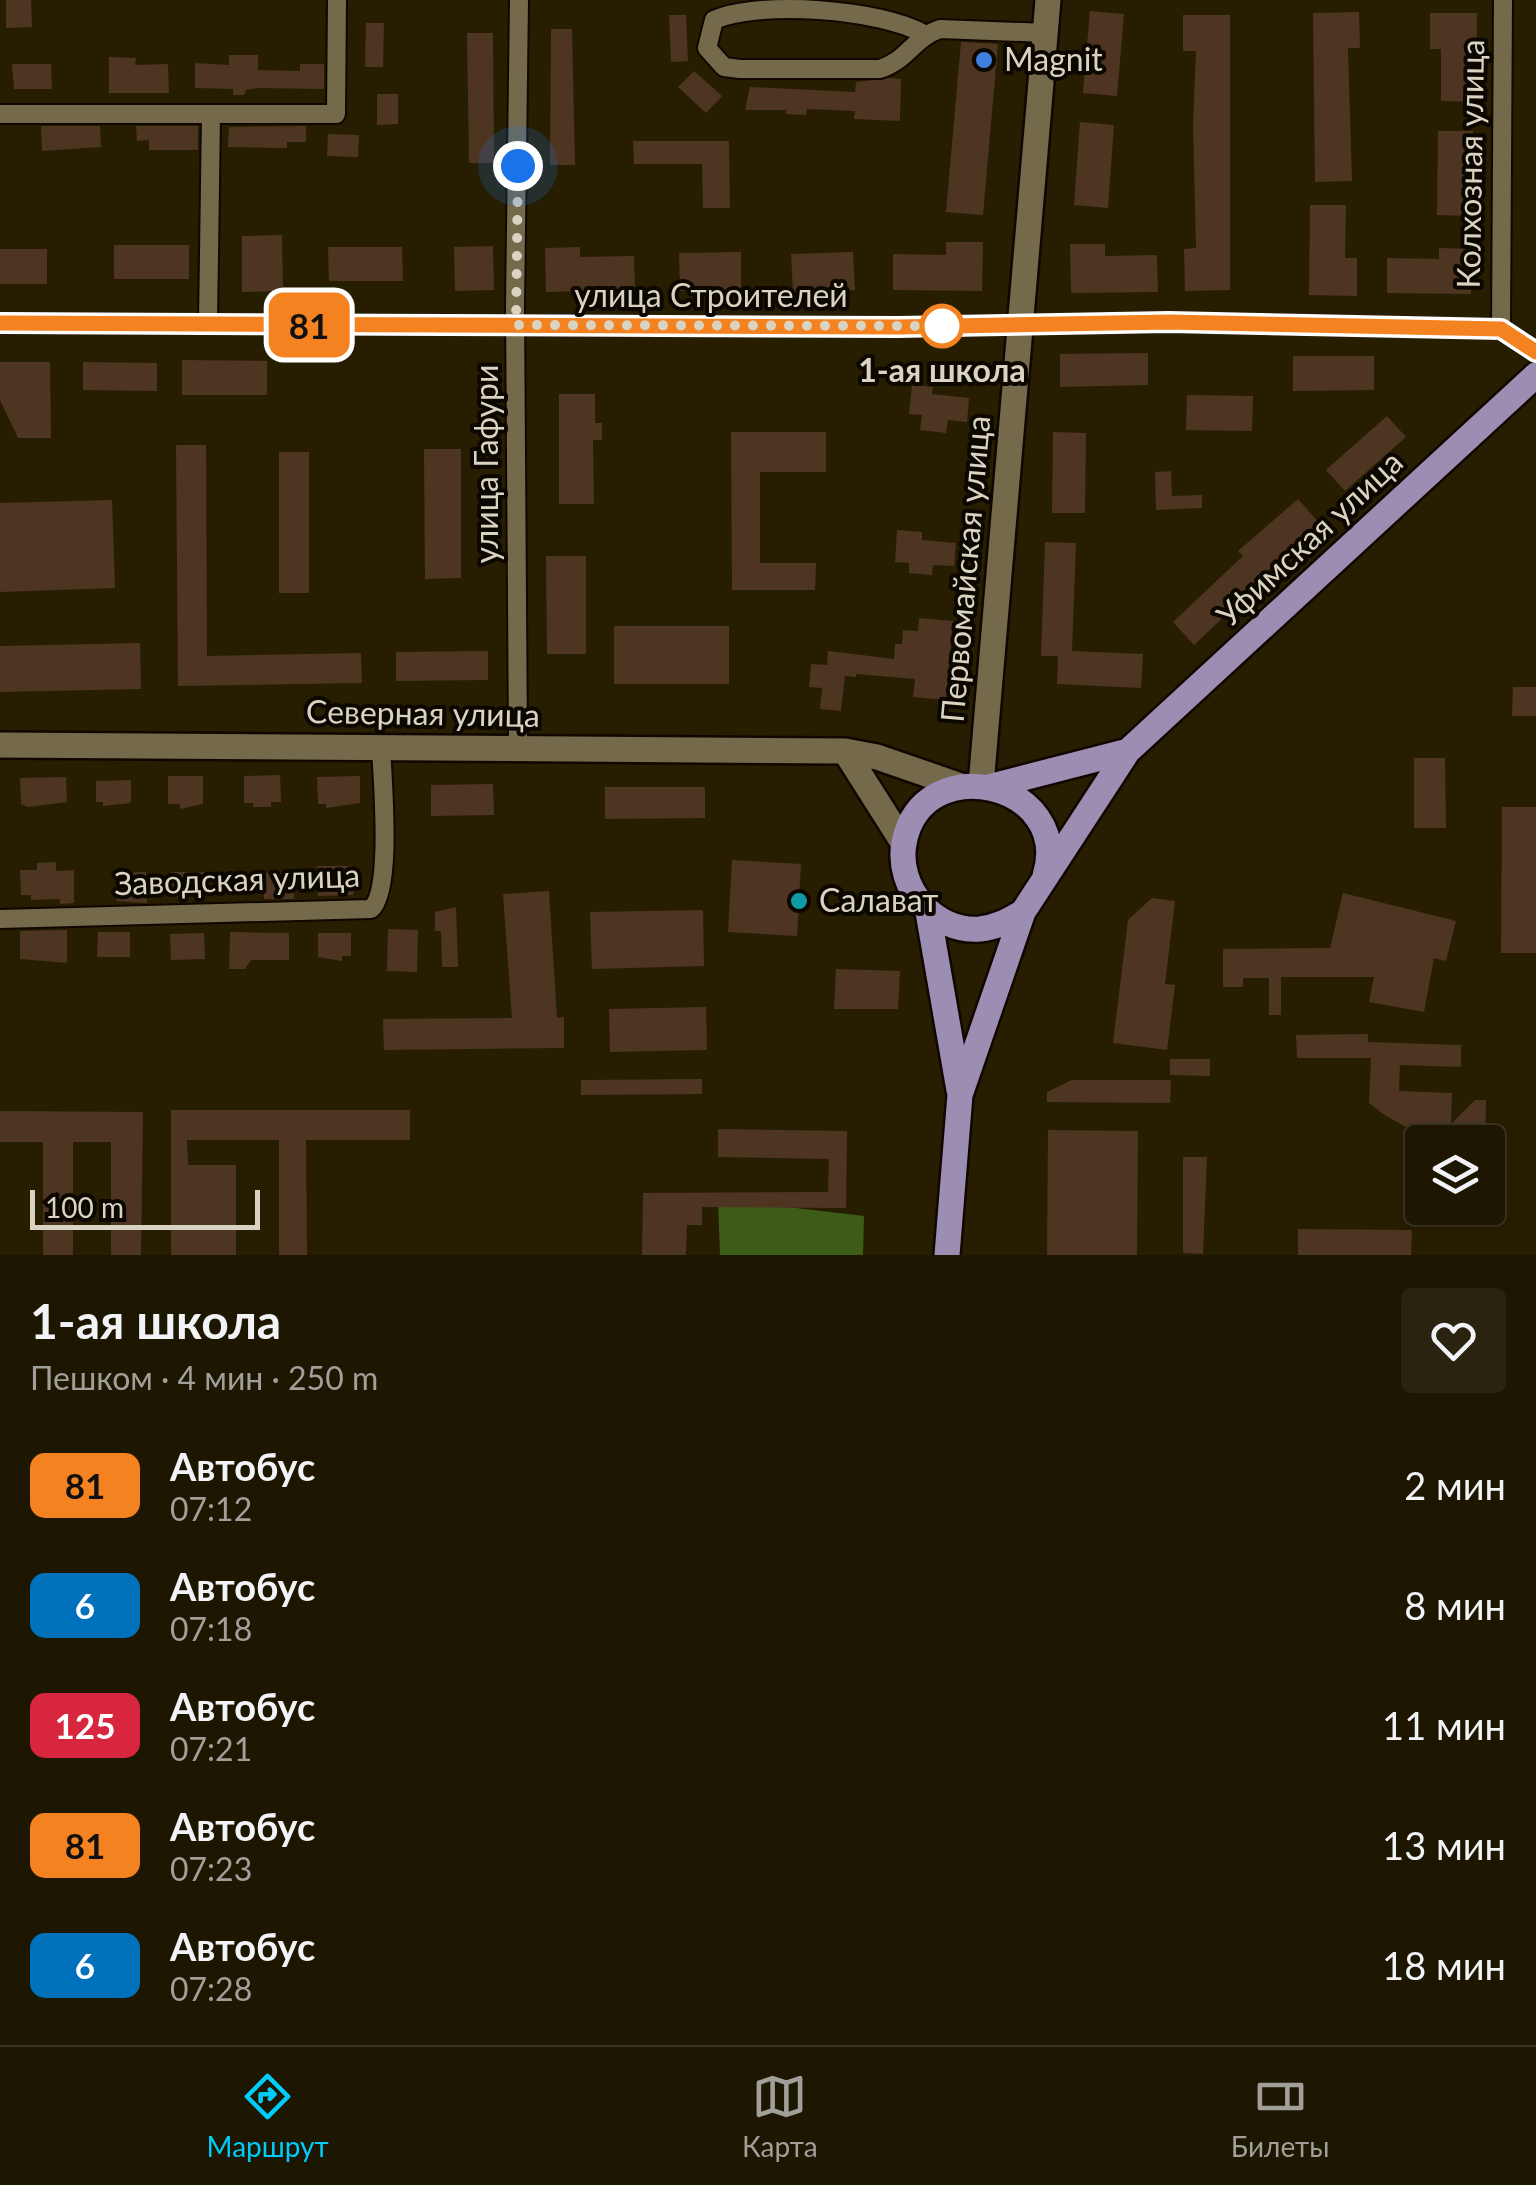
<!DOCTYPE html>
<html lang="ru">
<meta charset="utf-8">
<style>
body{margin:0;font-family:Lato,sans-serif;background:#2a2310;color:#f1f3f6;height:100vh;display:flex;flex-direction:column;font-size:38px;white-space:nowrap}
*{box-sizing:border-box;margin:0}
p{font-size:32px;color:#a09f99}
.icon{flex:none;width:55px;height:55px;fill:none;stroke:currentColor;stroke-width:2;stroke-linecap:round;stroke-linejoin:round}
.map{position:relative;height:1255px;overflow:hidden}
.drawer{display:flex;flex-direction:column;background:#1d1601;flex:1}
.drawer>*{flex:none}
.badge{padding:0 20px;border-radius:15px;font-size:35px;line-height:65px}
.fabs{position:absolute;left:1405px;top:1125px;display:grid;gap:20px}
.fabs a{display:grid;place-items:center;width:100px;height:100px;border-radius:10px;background:#1d1601;box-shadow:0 2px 8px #0004,0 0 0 2px #3b3523;font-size:50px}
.scale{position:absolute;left:30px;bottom:25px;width:230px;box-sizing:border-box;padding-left:10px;border:5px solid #d9d3c2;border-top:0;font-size:28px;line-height:35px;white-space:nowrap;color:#d9d3c2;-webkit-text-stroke:8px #0c0801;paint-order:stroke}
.you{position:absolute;width:50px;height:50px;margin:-25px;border:8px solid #fff;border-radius:50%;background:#1a73e8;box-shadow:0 0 0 15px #1a73e833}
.map>.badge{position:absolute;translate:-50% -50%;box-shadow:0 0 0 5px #fff}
.round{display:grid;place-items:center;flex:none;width:105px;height:105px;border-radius:10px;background:#2a2310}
.overview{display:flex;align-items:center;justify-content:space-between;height:170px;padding:0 30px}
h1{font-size:48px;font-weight:700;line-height:75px}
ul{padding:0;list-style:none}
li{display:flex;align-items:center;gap:30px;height:120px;padding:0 30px}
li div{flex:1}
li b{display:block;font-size:38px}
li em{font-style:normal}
li .badge{min-width:110px;font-weight:700;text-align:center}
.tabs{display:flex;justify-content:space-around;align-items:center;height:140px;border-top:2px solid #3b3523;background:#1d1601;font-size:28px;color:#a09f99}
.tabs a{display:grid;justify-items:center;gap:5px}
.tabs .active{color:#00cbf9}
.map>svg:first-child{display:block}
.forest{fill:#3d5d17}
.building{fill:#4d3521}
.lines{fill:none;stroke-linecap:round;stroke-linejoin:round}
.street-casing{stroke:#100700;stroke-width:22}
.secondary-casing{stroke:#100700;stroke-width:30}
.primary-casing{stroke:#100700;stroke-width:30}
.street{stroke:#746a4b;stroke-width:18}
.secondary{stroke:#746a4b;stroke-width:25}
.primary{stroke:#9c8db3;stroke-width:25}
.line-casing{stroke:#fff;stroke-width:22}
.line{stroke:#f58220;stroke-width:15}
.walk{stroke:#d9d3c2;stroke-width:10;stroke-dasharray:0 18}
.shop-dot{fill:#3f7fe0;stroke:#0c0801;stroke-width:4}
.stop-dot{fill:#fff;stroke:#f58220;stroke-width:5}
.culture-dot{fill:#0f9aa8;stroke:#0c0801;stroke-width:4}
.labels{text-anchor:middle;stroke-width:8;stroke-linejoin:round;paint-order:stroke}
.poi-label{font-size:32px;fill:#d9d3c2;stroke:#0c0801;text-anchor:start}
.street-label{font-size:32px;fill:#d9d3c2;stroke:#0c0801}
.stop-label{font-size:32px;font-weight:bold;fill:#d9d3c2;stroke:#0c0801}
</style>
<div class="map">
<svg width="1536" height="1255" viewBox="0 0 1536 1255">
<rect width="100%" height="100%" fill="#271e01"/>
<!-- forest -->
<path class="forest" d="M718,1199L864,1216L863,1255H720Z"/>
<!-- building -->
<path class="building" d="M6,0H31L32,27L6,28Z
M1090,11L1124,14L1117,96L1083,93Z
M1359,12L1360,48H1348L1352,181L1315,182L1313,13Z
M1430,13H1477L1476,102L1441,101V49H1430Z
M669,15H686L688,61L671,62Z
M1183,15H1230V290L1185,291L1184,249L1196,248L1193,124L1196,51H1183Z
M366,23H384L383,67H365Z
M551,29H572L575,165H550Z
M467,33H493L494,163H469Z
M961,42L998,44L983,215L946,212Z
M229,55H258V70L300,71V64H324V89L258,88L246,90L244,95H233V89L195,88V63L229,65Z
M109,57L136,58L135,65L168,64L169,93H109Z
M12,64H51L52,89H14Z
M694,71L722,96L706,113L678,87Z
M890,78L901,79L900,121L854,119L855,111L807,109L806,115L786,114V110H745L750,87L855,92L856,82Z
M377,94H398V124L377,125Z
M1080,122L1114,125L1108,208L1074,205Z
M41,126H100L101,147L42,151Z
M136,126H198V150H149V140L137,141Z
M306,126V142H287V148L228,147L229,127Z
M1438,131H1473L1472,216L1437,215Z
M328,134L359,135L358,157L327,156Z
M633,141H729L730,208H703L702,164H634Z
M1310,205H1346L1345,258H1357V296L1309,295Z
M282,235L283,291L242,292V236Z
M946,242H983L982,291L893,290V254L946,255Z
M1070,244H1105V256L1157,255L1158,292L1071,293Z
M114,245H189V279H114Z
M493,246L494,290L455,291L454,247Z
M328,247H402L403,281H329Z
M580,247V257L634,256L635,290L546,292L545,248Z
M1439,248L1472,249L1471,294L1387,293V258L1439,259Z
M0,249H47V284H0Z
M741,252V291H680L679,253Z
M853,252L855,290L793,292L791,254Z
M1148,353V385L1060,387V354Z
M1293,356H1374V390L1293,391Z
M182,360L267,361V395H182Z
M0,362H50L51,438H18L0,400Z
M83,362L157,363V391L83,390Z
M912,385L933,387L932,394L969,398L967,422L948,420L946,433L920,430L922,415L909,414Z
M559,394H595V423H602V440H593L594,504H559Z
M1187,395L1253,396L1252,431L1186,430Z
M1387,416L1406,437L1345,491L1326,470Z
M731,432H826V472H760V563H816L815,590H732Z
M1053,432L1086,433L1085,513H1052Z
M176,445H206L207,656L361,653L362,683L178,686Z
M424,449H461V578L425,579Z
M279,452H309V593H279Z
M1171,471L1172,496L1202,495V508L1156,510L1155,472Z
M1298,499L1320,524L1247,589L1250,592L1194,645L1173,622L1243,556L1238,551Z
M112,500L115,588L0,592V503Z
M897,530L922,532V540L956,543L954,566L933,565L932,575L909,573V563L895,562Z
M1045,542L1076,543L1072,651L1143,654L1141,688L1057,684L1058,656H1041Z
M546,556H586V654H547Z
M919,618L953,621L946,700L913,697L915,679L856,674V677L845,676L841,711L820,709L822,688L809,687L811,664L827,665L828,651L894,659L895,644H902L903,630L918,631Z
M614,626H729V684H614Z
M140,643L141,689L0,692V646Z
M488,651V680L396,681V652Z
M1513,687H1536V716H1512Z
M1414,758H1445L1446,828H1414Z
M280,775L281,802H271V807H253V803H244V776Z
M168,776H203V804L180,809V804H168Z
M360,776V803L326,808V804H318L317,777Z
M66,777L67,802L28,807L21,804L20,778Z
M131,780V803L103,806V802H96V781Z
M493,784L494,815L431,816V785Z
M605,787H705V818L605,819Z
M1502,807H1536V953H1501Z
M732,860L801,864L797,936L728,932Z
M56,862V871L74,870V903L60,904V899L31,900V895H21L20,870H37V863Z
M317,866H352L353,895L318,896Z
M146,872L147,903L117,901L116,873Z
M171,872H204V895L171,898Z
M264,873H293L294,899H264Z
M549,891L557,1018L564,1017V1048L384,1050L383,1019L512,1018L503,894Z
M1343,893L1456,921L1446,961L1434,958L1424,1012L1369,1002L1374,977H1281V1015H1269V978H1243V987H1223V949L1330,948Z
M1152,898L1175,901L1165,984L1175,985L1167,1050L1113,1043L1128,920Z
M456,907L458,967H442L441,931H435V912Z
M703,910L704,966L592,969L590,912Z
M388,929L418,930L417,972L387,971Z
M67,930V963L20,959V931Z
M98,932H130V957H97Z
M230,932L289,933V960H251L245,969H229Z
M204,933L205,959L171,960L170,934Z
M318,933H351V956H342V961L318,957Z
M836,969L900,971L898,1009H834Z
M706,1007L707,1050L610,1052L609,1009Z
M1368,1034V1042L1461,1045V1067L1400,1065L1399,1091L1452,1093L1451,1124L1475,1100H1486L1485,1142H1432L1383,1114L1369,1103L1371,1058H1297L1296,1035Z
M1170,1059H1210V1076L1170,1075Z
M702,1079V1094L581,1095V1080Z
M1072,1080H1171L1170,1103L1047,1102V1092Z
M171,1110H410V1140H306L307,1255H279V1140H187L188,1165H236V1255H171Z
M0,1111L143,1112L141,1255H111V1142H73V1255H43V1142H0Z
M718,1129L847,1131L846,1208L702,1207V1225H687L686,1255H642L643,1193L828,1192L829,1159L718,1157Z
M1048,1130L1138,1131L1137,1255H1047Z
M1183,1157H1207L1203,1254L1183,1253Z
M1298,1229L1412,1230L1411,1255H1298Z"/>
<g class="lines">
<!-- street casing -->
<g class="street-casing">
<path id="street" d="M924,34C881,9 758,0 714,20L707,48L724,67L740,69H880C908,60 913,38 940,29L1046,33
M0,114H336L337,0
M0,323L898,327L1169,322L1501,329L1536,351
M208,323L211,115
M1501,329L1503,0
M518,747L515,306L519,0
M0,919L371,909C393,890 382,777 381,745"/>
</g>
<!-- secondary casing -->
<g class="secondary-casing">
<path id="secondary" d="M0,745L845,751L877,757L961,786
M845,751L904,844
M981,785L1048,0"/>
</g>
<!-- primary casing -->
<g class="primary-casing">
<path id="primary" d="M992,786L1128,751
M928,912L959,1090
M1023,912C1008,921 997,927 980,929C934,933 896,887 904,843C922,747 1074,783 1045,876
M947,1255L960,1095L1023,912L1128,751L1536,375"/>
</g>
<!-- street -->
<use href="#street" class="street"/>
<!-- secondary -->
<use href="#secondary" class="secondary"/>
<!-- primary -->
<use href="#primary" class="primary"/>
</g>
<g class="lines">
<!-- line casing -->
<g class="line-casing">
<path id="line" d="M0,323L898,327L1169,322L1501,329L1536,352"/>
</g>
<!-- line -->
<use href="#line" class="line"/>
<!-- walk -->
<path class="walk" d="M518,166L516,325L942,326"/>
</g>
<!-- markers -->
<circle class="shop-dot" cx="984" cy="60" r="10"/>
<circle class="stop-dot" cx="942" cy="326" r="20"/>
<circle class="culture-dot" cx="799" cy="901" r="10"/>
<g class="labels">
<!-- poi labels -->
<g class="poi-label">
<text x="1004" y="71">Magnit</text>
<text x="819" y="912">Салават</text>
</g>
<!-- street labels -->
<g class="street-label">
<text transform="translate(1471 164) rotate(-89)" y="11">Колхозная улица</text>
<text x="711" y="307">улица Строителей</text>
<text transform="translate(487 464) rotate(-90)" y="11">улица Гафури</text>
<text transform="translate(1310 539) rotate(-43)" y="11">Уфимская улица</text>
<text transform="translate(966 569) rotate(-85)" y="11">Первомайская улица</text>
<text transform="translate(423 714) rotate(1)" y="11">Северная улица</text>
<text transform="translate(237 880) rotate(-2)" y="11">Заводская улица</text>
</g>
<!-- stop labels -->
<g class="stop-label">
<text x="942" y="382">1-ая школа</text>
</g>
</g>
</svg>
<div class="fabs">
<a><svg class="icon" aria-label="layers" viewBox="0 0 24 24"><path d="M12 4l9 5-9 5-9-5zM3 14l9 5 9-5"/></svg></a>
</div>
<div class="scale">100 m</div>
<div class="you" style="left:518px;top:166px"></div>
<b class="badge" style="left:309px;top:325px;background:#f58220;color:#111">81</b>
</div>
<section class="drawer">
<div class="overview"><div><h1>1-ая школа</h1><p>Пешком · 4 мин · 250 m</p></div><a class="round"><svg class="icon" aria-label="heart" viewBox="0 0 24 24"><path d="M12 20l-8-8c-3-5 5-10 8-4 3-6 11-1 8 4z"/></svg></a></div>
<ul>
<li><span class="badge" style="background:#f58220;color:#111">81</span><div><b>Автобус</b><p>07:12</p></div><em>2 мин</em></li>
<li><span class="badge" style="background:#0072bc;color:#fff">6</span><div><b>Автобус</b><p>07:18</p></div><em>8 мин</em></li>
<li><span class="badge" style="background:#d7263d;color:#fff">125</span><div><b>Автобус</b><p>07:21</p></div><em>11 мин</em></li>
<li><span class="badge" style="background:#f58220;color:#111">81</span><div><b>Автобус</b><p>07:23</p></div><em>13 мин</em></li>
<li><span class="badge" style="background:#0072bc;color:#fff">6</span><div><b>Автобус</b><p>07:28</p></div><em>18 мин</em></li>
</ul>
</section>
<nav class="tabs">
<a class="active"><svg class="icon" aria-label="directions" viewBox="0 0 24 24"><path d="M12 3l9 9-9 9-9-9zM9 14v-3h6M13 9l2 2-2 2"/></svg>Маршрут</a>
<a><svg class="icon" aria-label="map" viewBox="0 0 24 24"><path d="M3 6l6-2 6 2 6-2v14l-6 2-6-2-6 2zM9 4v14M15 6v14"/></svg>Карта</a>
<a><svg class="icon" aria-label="tickets" viewBox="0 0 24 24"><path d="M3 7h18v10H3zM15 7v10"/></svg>Билеты</a>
</nav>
